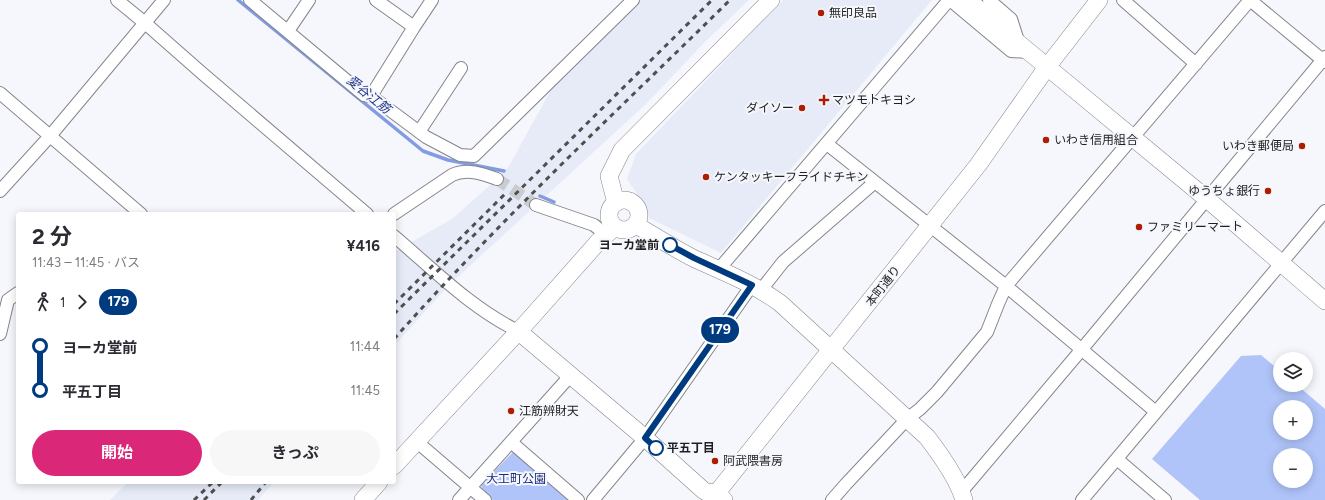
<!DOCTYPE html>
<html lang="ja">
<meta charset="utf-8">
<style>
body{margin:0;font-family:Figtree,"Noto Sans JP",sans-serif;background:#f7f7f7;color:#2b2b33;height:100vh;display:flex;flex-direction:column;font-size:15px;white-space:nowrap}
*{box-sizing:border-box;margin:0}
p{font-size:13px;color:#7c7c81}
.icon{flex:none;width:22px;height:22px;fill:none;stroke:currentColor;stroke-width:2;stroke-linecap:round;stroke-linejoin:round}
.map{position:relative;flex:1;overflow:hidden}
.panel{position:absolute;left:16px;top:212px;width:380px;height:272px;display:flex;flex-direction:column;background:#fff;border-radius:4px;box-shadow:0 2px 10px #0003}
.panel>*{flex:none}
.badge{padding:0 8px;border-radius:13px;font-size:14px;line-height:26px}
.tools{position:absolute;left:1273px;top:352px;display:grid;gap:8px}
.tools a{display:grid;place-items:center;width:40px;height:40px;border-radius:50%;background:#fff;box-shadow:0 2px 10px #0003;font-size:20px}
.map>.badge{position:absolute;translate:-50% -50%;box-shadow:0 0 0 2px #fff}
.legs{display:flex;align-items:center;gap:6px;height:44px;padding:0 16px;font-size:13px}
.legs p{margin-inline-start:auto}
.overview{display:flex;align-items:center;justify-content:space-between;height:68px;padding:0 16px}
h1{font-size:22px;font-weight:700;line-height:30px}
.action{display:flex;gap:8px;margin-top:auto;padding:8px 16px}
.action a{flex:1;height:46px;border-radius:24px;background:#db2777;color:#fff;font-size:16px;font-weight:700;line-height:46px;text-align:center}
.action a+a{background:#f7f7f7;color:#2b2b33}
ul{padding:0 16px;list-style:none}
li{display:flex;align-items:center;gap:14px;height:44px;font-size:15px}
li i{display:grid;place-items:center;width:6px;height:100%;margin:0 5px;background:currentColor}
li i::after{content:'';width:10px;height:10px;margin:-5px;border:3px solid;border-radius:50%;background:#fff}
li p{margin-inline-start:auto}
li:first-child i{background:linear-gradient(#0000 50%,currentColor 0)}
li:last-child i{background:linear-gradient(currentColor 50%,#0000 0)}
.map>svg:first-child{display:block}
.built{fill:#e6ebf7}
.green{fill:#b0c4fa;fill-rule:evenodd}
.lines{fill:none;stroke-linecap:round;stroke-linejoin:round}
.stream{stroke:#829be3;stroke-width:3.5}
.street-tunnel{stroke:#caccd0;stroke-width:12;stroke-dasharray:12 6;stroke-linecap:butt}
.street-casing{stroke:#84868a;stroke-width:14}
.secondary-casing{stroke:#84868a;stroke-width:18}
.street{stroke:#fff;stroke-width:12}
.secondary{stroke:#fff;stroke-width:17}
.rail{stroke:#4e4f51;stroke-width:3;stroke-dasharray:5 5;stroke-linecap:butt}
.line-1-casing{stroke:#fff;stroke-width:9}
.line-1{stroke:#003b80;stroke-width:6}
.poi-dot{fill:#ac1d03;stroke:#f5f7fc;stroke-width:1.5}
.stop-1-dot{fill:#fff;stroke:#003b80;stroke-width:2}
.labels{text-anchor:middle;stroke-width:4;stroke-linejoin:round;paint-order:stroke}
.poi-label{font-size:12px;fill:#1e1f20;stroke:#f5f7fc;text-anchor:start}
.stop-label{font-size:12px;font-weight:bold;fill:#1e1f20;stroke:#f5f7fc;text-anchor:end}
.street-label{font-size:12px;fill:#1e1f20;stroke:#f5f7fc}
.park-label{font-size:12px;fill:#1a2a7b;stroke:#f5f7fc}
.water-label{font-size:13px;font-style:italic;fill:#24378a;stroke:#f5f7fc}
</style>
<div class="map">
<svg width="1325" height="500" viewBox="0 0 1325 500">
<rect width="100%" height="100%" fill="#f5f7fc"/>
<!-- built -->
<path class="built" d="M640,0H749L704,43L646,104L448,286L394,346V252L452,219L497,179L509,166L552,88Z
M783,0H932L721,253L649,218L646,207L627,179L636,154Z
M128,482H274L258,500H110Z"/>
<!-- green -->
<path class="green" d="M1261,355L1280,371V385H1297L1325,409V500H1200L1152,459L1241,356ZM1280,407H1306V433H1280ZM1280,455H1306V481H1280Z
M517,452L572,500H493L482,490L481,485L512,453Z"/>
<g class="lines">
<!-- stream -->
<path class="stream" d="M238,0L423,151L448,160L504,171
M540,196L554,202"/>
<!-- street-tunnel -->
<path class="street-tunnel" d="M497,179L536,205"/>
<!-- street casing -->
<g class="street-casing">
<path id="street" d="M117,0L145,23L203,74L367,214
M250,0L364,95L371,96L426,137L460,155L474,156L633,0
M376,0L414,27
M950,0L1011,51L1029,52
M989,0L1011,19L1019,44
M1123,0L1196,64
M1250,0L1325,62
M288,31L309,0
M0,93L141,214
M371,96L414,27L432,0
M419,132L461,68
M827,144L1006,286L1156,412
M0,191L50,136L164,0
M536,205L594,225L606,235
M394,214L452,175C467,168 483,174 497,179
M394,236C434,270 471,308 518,331
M719,269L949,0
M761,290L783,262L875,182
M0,334L8,300L18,293
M416,441L485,500
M511,442L578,500
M1117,459L1165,500
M962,491L1082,349L1325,57
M459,500L570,376
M593,500L645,438L752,285
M832,500L846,484L907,419L920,409L937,392L987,332L998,304L1006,286L1250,0
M1082,500L1325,211"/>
</g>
<!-- secondary casing -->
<g class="secondary-casing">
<path id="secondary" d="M968,0L1011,37L1207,199L1325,301
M609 215a15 15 0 1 1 30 0a15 15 0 1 1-30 0Z
M616,203L609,176L622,150L771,0
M636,225C655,236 675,249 695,259C724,272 754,284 780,303L927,437C940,454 958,479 964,500
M518,331L645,438L703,490L706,492L717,493L724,500
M394,466L528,321L599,241L615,227
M363,500L379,482
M711,500L978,165L1047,67L1099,0"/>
</g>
<!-- street -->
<use href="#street" class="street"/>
<!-- secondary -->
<use href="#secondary" class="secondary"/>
<!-- rail -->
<path class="rail" d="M394,304L507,192
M394,314L712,0
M394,339C500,220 617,111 730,0
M194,500L213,482
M204,500L222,482
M251,500L266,482"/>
</g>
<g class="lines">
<!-- line-1 casing -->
<g class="line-1-casing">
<path id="line-1" d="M656,448L645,438L752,285L694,258L670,245"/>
</g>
<!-- line-1 -->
<use href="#line-1" class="line-1"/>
</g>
<!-- markers -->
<g class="poi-dot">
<circle cx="821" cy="13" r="4"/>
<path d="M822 94h4v4h4v4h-4v4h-4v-4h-4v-4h4z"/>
<circle cx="802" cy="108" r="4"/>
<circle cx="1046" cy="140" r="4"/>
<circle cx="1302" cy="146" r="4"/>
<circle cx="706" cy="177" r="4"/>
<circle cx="1268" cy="191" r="4"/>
<circle cx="1139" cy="227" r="4"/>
<circle cx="511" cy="411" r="4"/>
<circle cx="715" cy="461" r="4"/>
</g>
<g class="stop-1-dot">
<circle cx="670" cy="245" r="7"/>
<circle cx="656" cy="448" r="7"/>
</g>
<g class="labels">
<!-- poi labels -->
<g class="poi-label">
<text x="829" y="17">無印良品</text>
<text x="832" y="104">マツモトキヨシ</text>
<text x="794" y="112" text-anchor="end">ダイソー</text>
<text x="1054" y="144">いわき信用組合</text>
<text x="1294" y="150" text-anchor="end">いわき郵便局</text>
<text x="714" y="181">ケンタッキーフライドチキン</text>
<text x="1260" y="195" text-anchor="end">ゆうちょ銀行</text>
<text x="1147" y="231">ファミリーマート</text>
<text x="519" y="415">江筋辨財天</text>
<text x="723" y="465">阿武隈書房</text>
</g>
<!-- stop labels -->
<g class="stop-label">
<text x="659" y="249">ヨーカ堂前</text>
<text x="667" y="452" text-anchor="start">平五丁目</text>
</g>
<!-- street labels -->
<g class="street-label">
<text transform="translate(883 286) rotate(-52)" y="4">本町通り</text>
</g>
<!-- park labels -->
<g class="park-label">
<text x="516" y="483">大工町公園</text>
</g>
<!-- water labels -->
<g class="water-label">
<text transform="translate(369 94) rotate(39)" y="5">愛谷江筋</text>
</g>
</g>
</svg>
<div class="tools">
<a><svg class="icon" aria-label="layers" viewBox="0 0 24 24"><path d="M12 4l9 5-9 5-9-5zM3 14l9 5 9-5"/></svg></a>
<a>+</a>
<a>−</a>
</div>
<b class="badge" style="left:720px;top:330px;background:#003b80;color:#fff">179</b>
<section class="panel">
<div class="overview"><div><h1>2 分</h1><p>11:43 – 11:45 · バス</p></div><b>¥416</b></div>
<div class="legs"><svg class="icon" aria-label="walk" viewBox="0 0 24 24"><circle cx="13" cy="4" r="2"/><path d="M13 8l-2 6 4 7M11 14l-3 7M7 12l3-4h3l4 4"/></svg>1<svg class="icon" aria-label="forward" viewBox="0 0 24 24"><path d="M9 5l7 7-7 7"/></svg><b class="badge" style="background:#003b80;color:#fff">179</b></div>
<ul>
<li><i style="color:#003b80"></i><b>ヨーカ堂前</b><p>11:44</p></li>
<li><i style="color:#003b80"></i><b>平五丁目</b><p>11:45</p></li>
</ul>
<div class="action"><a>開始</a><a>きっぷ</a></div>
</section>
</div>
